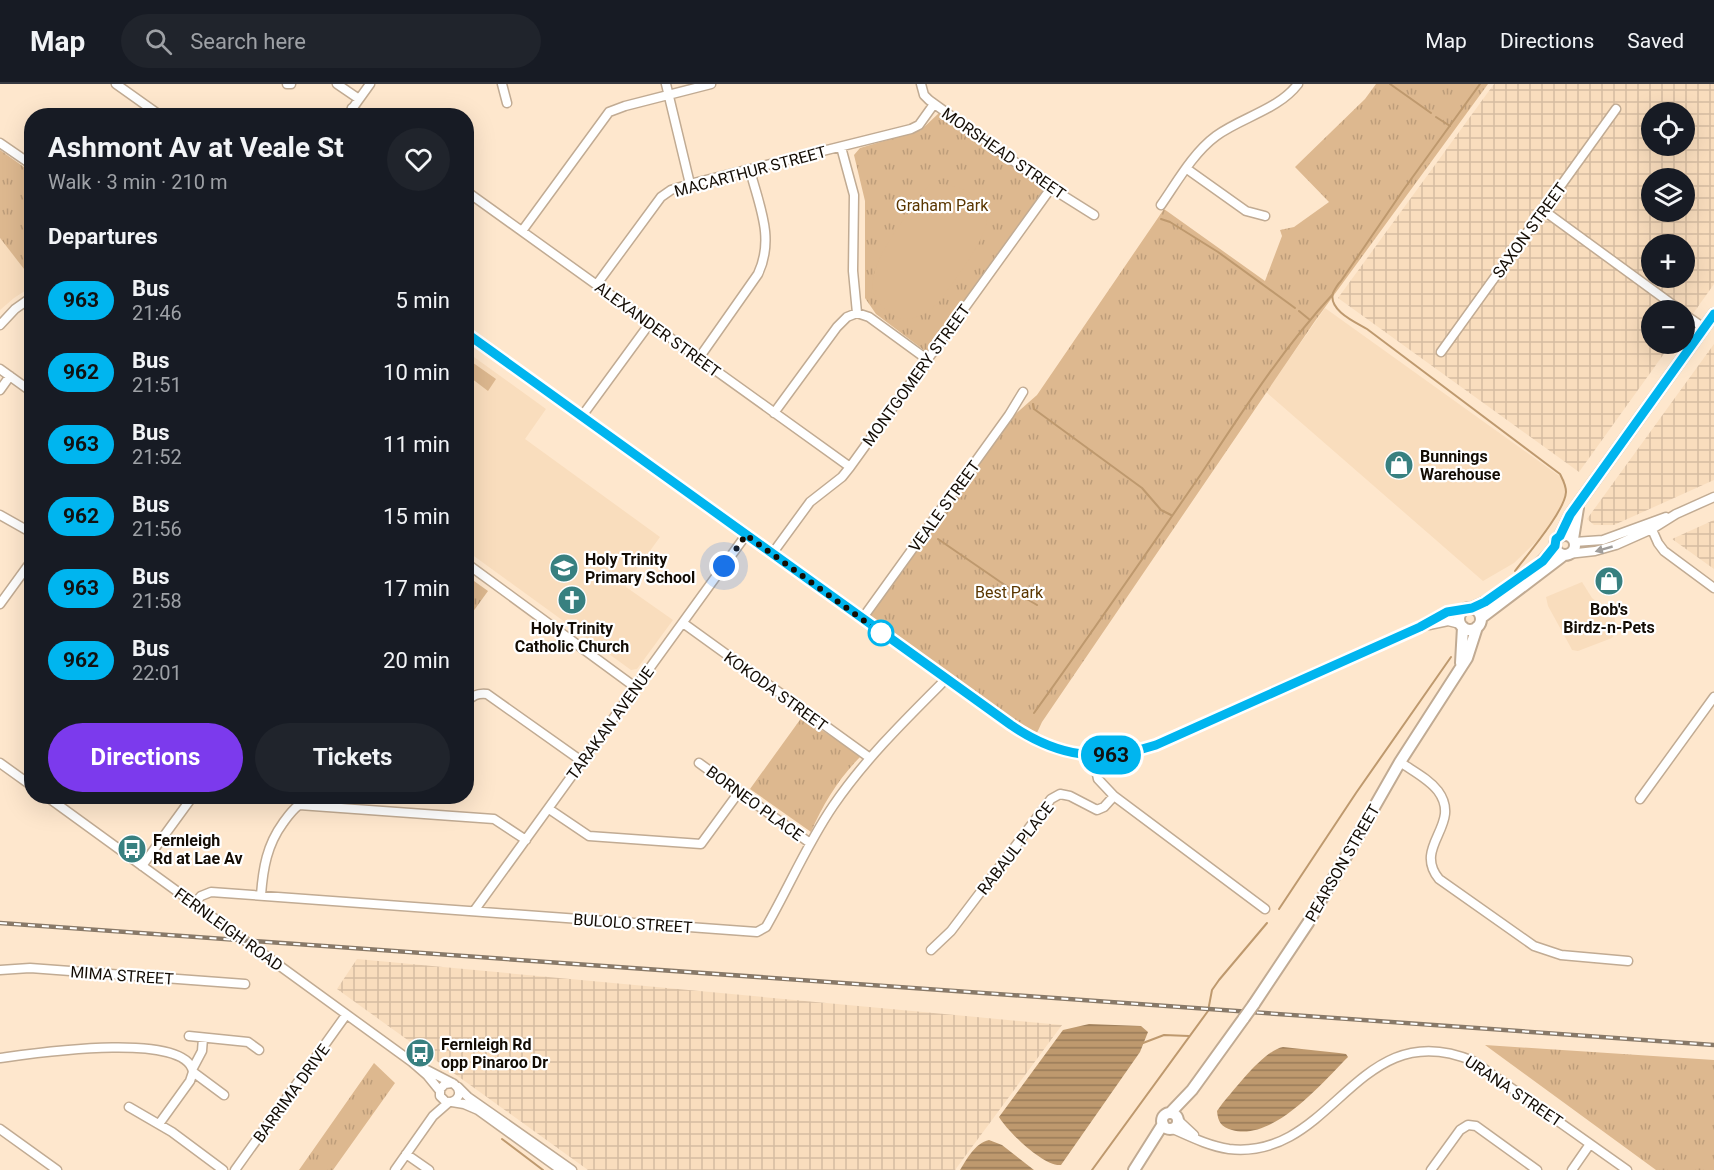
<!DOCTYPE html>
<meta charset="utf-8">
<style>
body{margin:0;font-family:Roboto,sans-serif;background:#20242c;color:#f1f3f6;height:100vh;display:flex;flex-direction:column;font-size:22px;white-space:nowrap}
*{box-sizing:border-box;margin:0}
p{font-size:20px;color:#9ea1a6}
.icon{flex:none;width:33px;height:33px;fill:none;stroke:currentColor;stroke-width:2;stroke-linecap:round;stroke-linejoin:round}
.map{position:relative;flex:1;overflow:hidden}
.side{position:absolute;left:24px;top:24px;width:450px;height:696px;display:flex;flex-direction:column;background:#171b24;border-radius:24px;box-shadow:0 6px 24px #0002}
.side>*{flex:none}
.badge{padding:0 12px;border-radius:20px;font-size:21px;line-height:39px}
.buttons{position:absolute;left:1641px;top:18px;display:grid;gap:12px}
.buttons a{display:grid;place-items:center;width:54px;height:54px;border-radius:50%;background:#171b24;box-shadow:0 6px 24px #0002;font-size:30px}
.you{position:absolute;width:30px;height:30px;margin:-15px;border:4px solid #fff;border-radius:50%;background:#1a73e8;box-shadow:0 0 0 9px #1a73e833}
.map>.badge{position:absolute;translate:-50% -50%;box-shadow:0 0 0 3px #fff}
h2{padding:0 24px;font-size:22px;line-height:54px}
.round{display:grid;place-items:center;flex:none;width:63px;height:63px;border-radius:32px;background:#20242c}
.overview{display:flex;align-items:center;justify-content:space-between;height:102px;padding:0 24px}
h1{font-size:28px;font-weight:700;line-height:45px}
.button{display:flex;gap:12px;margin-top:auto;padding:12px 24px}
.button a{flex:1;height:69px;border-radius:36px;background:#7c3aed;color:#fff;font-size:24px;font-weight:700;line-height:69px;text-align:center}
.button a+a{background:#20242c;color:#f1f3f6}
ul{padding:0;list-style:none}
li{display:flex;align-items:center;gap:18px;height:72px;padding:0 24px}
li div{flex:1}
li b{display:block;font-size:22px}
li em{font-style:normal}
li .badge{min-width:66px;font-weight:700;text-align:center}
header{display:flex;align-items:center;gap:36px;box-sizing:border-box;height:84px;padding:0 30px;background:#171b24;border-bottom:2px solid #363941}
header strong{font-size:28px}
nav{display:flex;gap:33px;margin-inline-start:auto;font-size:21px}
.search{width:420px;height:54px;background:#20242c;display:flex;align-items:center;gap:15px;box-sizing:border-box;padding:0 21px;border-radius:33px;color:#9ea1a6;font-size:22px}
.map>svg:first-child{display:block}
.built{fill:#f9ddbd}
.industrial{fill:url(#industrial-grid);fill-rule:evenodd}
.park{fill:url(#park-tufts)}
.pitch{fill:#ddb88f}
.water{fill:url(#water-rules)}
.lines{fill:none;stroke-linecap:round;stroke-linejoin:round}
.stream{stroke:#be996e;stroke-width:2}
.minor-casing{stroke:#c1ab93;stroke-width:11}
.major-casing{stroke:#c1ab93;stroke-width:14}
.minor{stroke:#fff;stroke-width:8}
.major{stroke:#fff;stroke-width:10}
.rail-casing{stroke:#887968;stroke-width:4.5}
.rail{stroke:#fff;stroke-width:2;stroke-dasharray:7;stroke-linecap:butt}
.major-bridge-casing{stroke:#c1ab93;stroke-width:14;stroke-linecap:butt}
.major-bridge{stroke:#fff;stroke-width:10}
.oneway{fill:#a19e9b}
.line-casing{stroke:#fff;stroke-width:14}
.line{stroke:#00b5ef;stroke-width:9}
.walk{stroke:#130c04;stroke-width:6;stroke-dasharray:0 10.8}
.stop-dot{fill:#fff;stroke:#00b5ef;stroke-width:3}
.labels{text-anchor:middle;stroke-width:4.5;stroke-linejoin:round;paint-order:stroke}
.street-label{font-size:16px;fill:#130c04;stroke:#fff}
.park-label{font-size:16px;fill:#5a3600;stroke:#fff}
.poi-label{font-size:16px;font-weight:bold;fill:#130c04;stroke:#fff;text-anchor:start}
</style>
<header>
<strong>Map</strong>
<div class="search"><svg class="icon" aria-label="search" viewBox="0 0 24 24"><circle cx="10" cy="10" r="6"/><path d="M15 15l6 6"/></svg>Search here</div>
<nav><a>Map</a><a>Directions</a><a>Saved</a></nav>
</header>
<div class="map">
<svg width="1714" height="1086" viewBox="0 0 1714 1086">
<defs>
<pattern id="industrial-grid" width="8" height="8" patternUnits="userSpaceOnUse" patternTransform="scale(1.5)"><rect width="8" height="8" fill="#f9ddbd"/><path d="M0 4h8M4 0v8" fill="none" stroke="#d5bca1"/></pattern>
<pattern id="park-tufts" width="24" height="20" patternUnits="userSpaceOnUse" patternTransform="scale(1.5)"><rect width="24" height="20" fill="#ddb88f"/><path d="M3 7l-1-3M5 7V3M7 7l1-3M15 17l-1-3M17 17v-4M19 17l1-3" fill="none" stroke="#bd9d7a"/></pattern>
<pattern id="water-rules" width="6" height="5" patternUnits="userSpaceOnUse" patternTransform="scale(1.5)"><rect width="6" height="5" fill="#be996e"/><path d="M0 2.5h6" fill="none" stroke="#997b58"/></pattern>
</defs>
<rect width="100%" height="100%" fill="#fee7cd"/>
<!-- built -->
<path class="built" d="M0,154L32,194L31,203L14,214L0,226Z
M1325,224L1565,396V415L1546,448L1514,479L1483,497L1266,308Z
M467,268L546,325L525,355L660,453L626,500V503L673,536L637,585L631,586L467,467Z
M1582,498L1592,514L1614,531L1617,547L1612,554L1578,567L1572,566L1570,562L1548,522L1546,513Z"/>
<!-- industrial -->
<path class="industrial" d="M1494,0H1714V200L1685,241L1684,226H1652V260H1671L1579,388L1338,214ZM1652,28H1684V62H1652ZM1652,94H1684V128H1652ZM1652,160H1684V194H1652Z
M1714,260V396L1614,441H1594L1587,435Z
M1714,436V485L1672,455Z
M357,875L1062,941L955,1086H588L337,905Z"/>
<!-- park -->
<path class="park" d="M1376,0H1488L1315,237L1042,638L1036,651L1013,638L865,535L1012,333L1037,311L1164,125L1265,197L1282,152L1280,146L1294,143L1329,118L1295,83L1365,15Z
M939,29L945,30L1041,101L1043,111L931,266L925,267L876,230L865,214V117L854,71L860,64L921,46Z
M0,66L31,88V194L0,154Z
M467,492L488,507L467,536Z
M802,633L861,672C839,694 823,720 811,748L750,705Z
M1485,961L1714,976V1086H1656Z
M374,979L395,999L333,1086H299Z"/>
<!-- pitch -->
<path class="pitch" d="M930,100C946,100 965,102 977,115C982,121 988,127 987,135C986,157 952,199 939,218C929,228 911,240 897,233C888,228 878,221 874,210C864,179 913,125 930,100Z
M469,276L496,295L488,307L467,291V280Z"/>
<!-- water -->
<path class="water" d="M1089,940L1141,942L1148,948L1140,968L1061,1081C1044,1083 1008,1048 999,1033L1063,946Z
M1283,963L1339,969L1346,970L1348,973C1322,999 1273,1058 1232,1046C1221,1043 1218,1038 1217,1027L1222,1020C1236,1004 1263,967 1283,963Z
M989,1056L1002,1061L1034,1086H960C967,1075 975,1059 989,1056Z"/>
<g class="lines">
<!-- stream -->
<path class="stream" d="M1390,0L1431,29
M1480,0L1404,105L1341,197C1338,200 1335,205 1333,209C1328,226 1355,238 1367,245L1560,390C1563,396 1566,401 1566,408C1565,427 1527,471 1515,487
M1436,33L1450,42
M1161,135L1170,138L1218,168L1295,224
M1299,227L1310,236
M1033,320L1034,325L1142,404L1161,426L1171,431
M938,455L1015,508L1037,521
M1034,629C1091,550 1146,470 1201,390C1242,328 1283,264 1333,210
M1279,825L1356,709L1451,573
M1143,959L1164,951L1189,952
M502,1055L543,1086
M1092,1086L1208,927L1212,906L1219,896L1267,839"/>
<!-- minor casing -->
<g class="minor-casing">
<path id="minor" d="M116,0L161,32
M287,0H291
M337,0L359,15
M502,0L507,19
M666,0L690,100
M921,0L924,11L929,16L1051,104L1094,131
M352,24L362,32
M347,32L370,0
M0,59L32,81
M841,63L854,111L853,187L857,229
M1187,85L1246,127L1265,132
M466,107L850,383
M1161,121C1177,98 1193,69 1216,52C1242,33 1278,26 1298,0
M1543,126L1680,226
M522,147L609,28L625,22L711,0
M597,200L661,113L671,106L690,100L911,45L919,41L934,20
M857,229L869,233L928,276
M1684,230L1704,244
M0,241L15,225L32,213
M466,249L1011,641C1058,673 1101,679 1156,661L1420,543L1447,528L1464,526
M1441,268L1616,25
M699,274L758,190C775,154 759,122 750,86
M0,285L32,308
M0,306L10,292
M774,329L837,243L847,233L857,229
M582,332L650,239
M0,431L32,449
M1650,441L1658,459L1664,467L1714,504
M1574,458L1603,456L1666,433
M772,470L810,418L842,393L850,383L1051,104
M1568,470L1595,467L1616,461L1652,445L1676,430L1714,413
M466,479L635,603
M0,520L32,476
M862,535L1009,331L1023,308
M683,539L870,674
M1429,541L1448,537L1460,540
M466,619C472,611 478,609 487,610L583,678
M1093,672L1098,695L1114,712L1265,825
M1400,678C1413,687 1429,695 1438,707C1463,741 1412,762 1439,795L1534,862L1561,871L1628,877
M0,679L32,702
M699,679L810,759
M46,712L412,978L427,991L440,1007
M1640,715L1714,613
M549,725L589,752L701,760L739,708
M142,782L193,712
M261,811C263,784 267,761 283,739C288,732 292,726 299,721L494,735L526,756
M194,820L201,812L211,808L757,848L766,843C789,803 807,760 833,722C865,675 906,635 946,595
M474,827L746,451
M931,866L951,847L1051,715L1060,710L1070,712L1097,726L1104,723L1114,712
M0,886L30,884L245,900
M189,952L248,958L259,966
M0,974C30,970 187,946 193,988L190,997L159,1040
M193,984L202,967L203,954
M425,985L454,1000C464,1008 458,1019 446,1018L440,1012V1005L445,1000L452,999
M193,988L224,1011
M458,1003L468,1013L572,1086
M452,1018L464,1020L478,1026L561,1086
M129,1023L172,1048L223,1086
M1179,1037L1194,1051
M0,1045L57,1086
M1173,1045C1191,1053 1209,1062 1229,1065C1334,1077 1357,928 1473,977L1627,1086
M406,1070L429,1086
M235,1086L346,931
M395,1086L433,1032L449,1018
M1431,1086L1460,1046L1468,1041L1476,1042L1537,1086
M1572,1086L1590,1060"/>
</g>
<!-- major casing -->
<g class="major-casing">
<path id="major" d="M1555 461a10 10 0 1 1 20 0a10 10 0 1 1-20 0Z
M1560,452L1570,431L1714,230
M1573,455L1578,424
M1472,524C1500,513 1537,487 1555,462
M1459 535a11 11 0 1 1 22 0a11 11 0 1 1-22 0Z
M1481,534L1564,471
M1461,579L1463,543
M1254,920L1308,839L1400,678L1467,574L1477,543
M1171,1028L1192,1006L1244,934
M1162 1037a8 8 0 1 1 16 0a8 8 0 1 1-16 0Z
M1134,1086L1163,1040"/>
</g>
<!-- minor -->
<use href="#minor" class="minor"/>
<!-- major -->
<use href="#major" class="major"/>
<!-- rail casing -->
<g class="rail-casing">
<path id="rail" d="M0,839L1714,961"/>
</g>
<!-- rail -->
<use href="#rail" class="rail"/>
<!-- major-bridge casing -->
<g class="major-bridge-casing">
<path id="major-bridge" d="M1244,934L1254,920"/>
</g>
<!-- major-bridge -->
<use href="#major-bridge" class="major-bridge"/>
</g>
<!-- one-way arrows -->
<defs><path id="oneway-solid" d="M-6-.8H1V-3.2L6.5 0L1 3.2V.8H-6Z" transform="scale(1.5)"/></defs>
<use class="oneway" href="#oneway-solid" transform="translate(1604 465) rotate(164)"/>
<g class="lines">
<!-- line casing -->
<g class="line-casing">
<path id="line" d="M466,249L1011,641C1058,673 1101,679 1156,661L1420,543L1447,528L1472,524L1485,518L1543,477L1555,462L1556,455L1560,452L1570,431L1714,230"/>
</g>
<!-- line -->
<use href="#line" class="line"/>
<!-- walk -->
<path class="walk" d="M724,482L746,451L881,549"/>
</g>
<!-- icons -->
<defs>
<g id="shop-disc" transform="scale(1.5)"><circle r="9.5" fill="#388080" stroke="#fff"/><path d="M-5-2.5h2.3a2.7 3.5 0 0 1 5.4 0H5L5.5 6h-11ZM-1.5-2.5h3a1.5 2.3 0 0 0-3 0Z" fill="#fff"/></g>
<g id="school-disc" transform="scale(1.5)"><circle r="9.5" fill="#388080" stroke="#fff"/><path d="M0-5L7-2L0 1L-7-2ZM-4 1L0 2.5L4 1V4Q0 6-4 4Z" fill="#fff"/></g>
<g id="church-disc" transform="scale(1.5)"><circle r="9.5" fill="#388080" stroke="#fff"/><path d="M-1.2-6h2.4v3.5h3.3v2.4h-3.3V6h-2.4V-.1h-3.3v-2.4h3.3Z" fill="#fff"/></g>
<g id="bus-disc" transform="scale(1.5)"><circle r="9.5" fill="#388080" stroke="#fff"/><path d="M-5-6H5V4H4V6H2V4H-2V6H-4V4H-5ZM-3.5-4V0h7V-4ZM-3.5 1.2v1.5H-2V1.2ZM2 1.2v1.5H3.5V1.2Z" fill="#fff"/></g>
</defs>
<g fill-rule="evenodd">
<use href="#shop-disc" x="1399" y="381"/>
<use href="#school-disc" x="564" y="484"/>
<use href="#shop-disc" x="1609" y="497"/>
<use href="#church-disc" x="572" y="516"/>
<use href="#bus-disc" x="132" y="765"/>
<use href="#bus-disc" x="420" y="969"/>
</g>
<!-- markers -->
<circle class="stop-dot" cx="881" cy="549" r="12"/>
<g class="labels">
<!-- street labels -->
<g class="street-label">
<text transform="translate(1004 69) rotate(35)" y="6">MORSHEAD STREET</text>
<text transform="translate(750 87) rotate(-15)" y="6">MACARTHUR STREET</text>
<text transform="translate(1529 146) rotate(-54)" y="6">SAXON STREET</text>
<text transform="translate(658 245) rotate(36)" y="6">ALEXANDER STREET</text>
<text transform="translate(916 291) rotate(-54)" y="6">MONTGOMERY STREET</text>
<text transform="translate(944 422) rotate(-54)" y="6">VEALE STREET</text>
<text transform="translate(776 607) rotate(36)" y="6">KOKODA STREET</text>
<text transform="translate(610 639) rotate(-54)" y="6">TARAKAN AVENUE</text>
<text transform="translate(755 719) rotate(36)" y="6">BORNEO PLACE</text>
<text transform="translate(1015 764) rotate(-52)" y="6">RABAUL PLACE</text>
<text transform="translate(1342 779) rotate(-60)" y="6">PEARSON STREET</text>
<text transform="translate(633 839) rotate(4)" y="6">BULOLO STREET</text>
<text transform="translate(229 845) rotate(36)" y="6">FERNLEIGH ROAD</text>
<text transform="translate(122 891) rotate(4)" y="6">MIMA STREET</text>
<text transform="translate(1514 1007) rotate(34)" y="6">URANA STREET</text>
<text transform="translate(291 1009) rotate(-54)" y="6">BARRIMA DRIVE</text>
</g>
<!-- park labels -->
<g class="park-label">
<text x="942" y="127">Graham Park</text>
<text x="1009" y="514">Best Park</text>
</g>
<!-- poi labels -->
<g class="poi-label">
<text x="1420" y="378">Bunnings<tspan x="1420" dy="18">Warehouse</tspan></text>
<text x="585" y="481">Holy Trinity<tspan x="585" dy="18">Primary School</tspan></text>
<text x="1609" y="531" text-anchor="middle">Bob's<tspan x="1609" dy="18">Birdz-n-Pets</tspan></text>
<text x="572" y="550" text-anchor="middle">Holy Trinity<tspan x="572" dy="18">Catholic Church</tspan></text>
<text x="153" y="762">Fernleigh<tspan x="153" dy="18">Rd at Lae Av</tspan></text>
<text x="441" y="966">Fernleigh Rd<tspan x="441" dy="18">opp Pinaroo Dr</tspan></text>
</g>
</g>
</svg>
<div class="buttons">
<a><svg class="icon" aria-label="locate" viewBox="0 0 24 24"><circle cx="12" cy="12" r="6"/><path d="M12 2v4M12 18v4M2 12h4M18 12h4"/></svg></a>
<a><svg class="icon" aria-label="layers" viewBox="0 0 24 24"><path d="M12 4l9 5-9 5-9-5zM3 14l9 5 9-5"/></svg></a>
<a>+</a>
<a>−</a>
</div>
<div class="you" style="left:724px;top:482px"></div>
<b class="badge" style="left:1111px;top:671px;background:#00b5ef;color:#111">963</b>
<section class="side">
<div class="overview"><div><h1>Ashmont Av at Veale St</h1><p>Walk · 3 min · 210 m</p></div><a class="round"><svg class="icon" aria-label="heart" viewBox="0 0 24 24"><path d="M12 20l-8-8c-3-5 5-10 8-4 3-6 11-1 8 4z"/></svg></a></div>
<h2>Departures</h2>
<ul>
<li><span class="badge" style="background:#00b5ef;color:#111">963</span><div><b>Bus</b><p>21:46</p></div><em>5 min</em></li>
<li><span class="badge" style="background:#00b5ef;color:#111">962</span><div><b>Bus</b><p>21:51</p></div><em>10 min</em></li>
<li><span class="badge" style="background:#00b5ef;color:#111">963</span><div><b>Bus</b><p>21:52</p></div><em>11 min</em></li>
<li><span class="badge" style="background:#00b5ef;color:#111">962</span><div><b>Bus</b><p>21:56</p></div><em>15 min</em></li>
<li><span class="badge" style="background:#00b5ef;color:#111">963</span><div><b>Bus</b><p>21:58</p></div><em>17 min</em></li>
<li><span class="badge" style="background:#00b5ef;color:#111">962</span><div><b>Bus</b><p>22:01</p></div><em>20 min</em></li>
</ul>
<div class="button"><a>Directions</a><a>Tickets</a></div>
</section>
</div>
